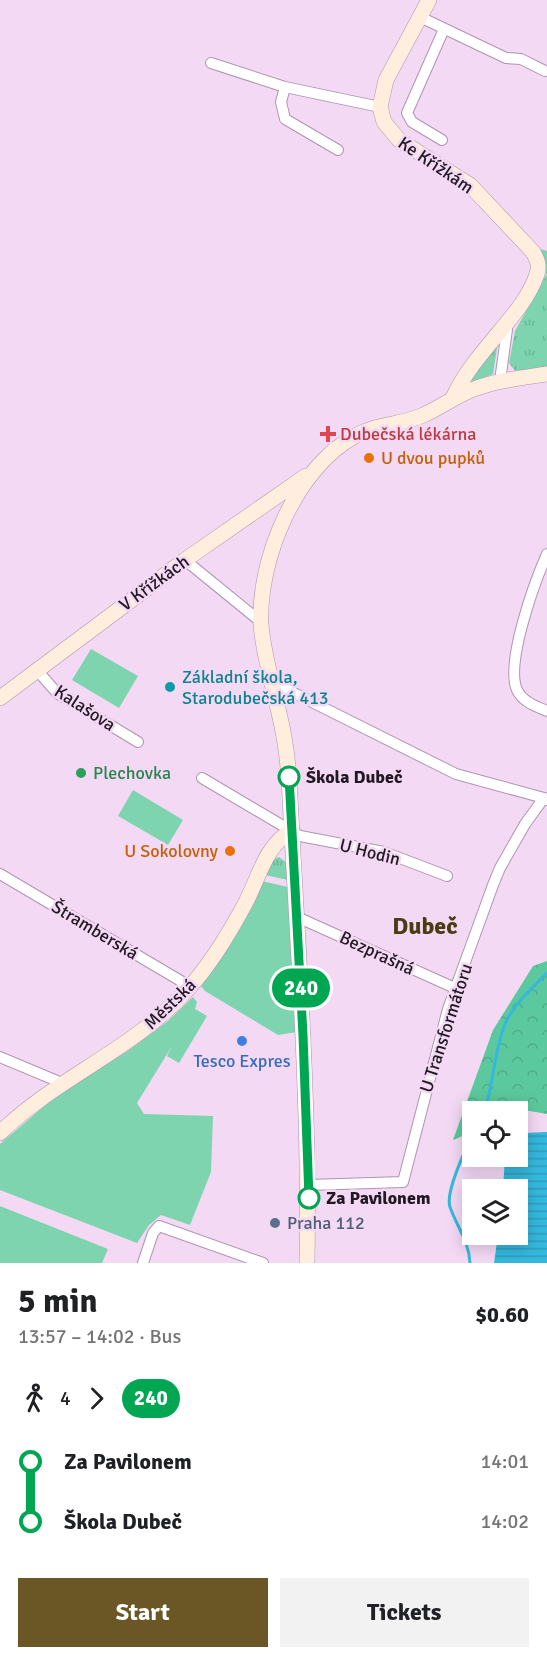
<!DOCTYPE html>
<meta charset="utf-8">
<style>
body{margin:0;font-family:Signika,sans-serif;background:#f2f2f2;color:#202124;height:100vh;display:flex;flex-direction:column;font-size:22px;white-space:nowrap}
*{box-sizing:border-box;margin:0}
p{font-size:20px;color:#757577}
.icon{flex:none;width:33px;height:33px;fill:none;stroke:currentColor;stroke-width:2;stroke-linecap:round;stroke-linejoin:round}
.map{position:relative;height:1263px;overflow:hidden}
.sheet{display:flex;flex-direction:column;background:#fff;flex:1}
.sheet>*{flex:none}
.badge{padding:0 12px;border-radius:20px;font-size:21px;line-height:39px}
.controls{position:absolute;left:462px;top:1101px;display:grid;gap:12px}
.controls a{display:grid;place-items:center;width:66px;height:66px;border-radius:0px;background:#fff;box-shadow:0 3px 15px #0003;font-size:30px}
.map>.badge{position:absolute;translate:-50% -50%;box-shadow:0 0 0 3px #fff}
.legs{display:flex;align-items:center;gap:9px;height:66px;padding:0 18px;font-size:20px}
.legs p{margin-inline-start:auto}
.overview{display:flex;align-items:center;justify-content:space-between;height:102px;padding:0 18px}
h1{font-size:33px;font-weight:800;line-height:45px}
.cta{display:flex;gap:12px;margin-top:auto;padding:12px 18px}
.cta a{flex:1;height:69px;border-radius:0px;background:#6b5726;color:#fff;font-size:24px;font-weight:800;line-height:69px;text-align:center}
.cta a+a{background:#f2f2f2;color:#202124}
ul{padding:0 18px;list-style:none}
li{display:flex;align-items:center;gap:21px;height:60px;font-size:22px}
li i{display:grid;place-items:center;width:9px;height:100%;margin:0 8px;background:currentColor}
li i::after{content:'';width:15px;height:15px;margin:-8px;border:4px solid;border-radius:50%;background:#fff}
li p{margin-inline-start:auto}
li:first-child i{background:linear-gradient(#0000 50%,currentColor 0)}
li:last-child i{background:linear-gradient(currentColor 50%,#0000 0)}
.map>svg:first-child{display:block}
.grass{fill:url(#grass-tufts)}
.forest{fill:url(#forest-crowns)}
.park{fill:#7dd4ae}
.water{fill:url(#water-rules)}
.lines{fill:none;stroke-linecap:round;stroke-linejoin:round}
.stream{stroke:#35b8dd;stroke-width:3}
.street-casing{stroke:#ae94af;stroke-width:12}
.secondary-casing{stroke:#ae94af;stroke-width:16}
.street{stroke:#fff;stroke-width:10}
.secondary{stroke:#ffeddd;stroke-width:15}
.line-1-casing{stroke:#fff;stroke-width:14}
.line-1{stroke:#00a651;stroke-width:9}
.health-dot{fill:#e0444e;stroke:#f4d9f5;stroke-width:2}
.food-dot{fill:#e8710a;stroke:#f4d9f5;stroke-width:2}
.culture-dot{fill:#0f9aa8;stroke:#f4d9f5;stroke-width:2}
.leisure-dot{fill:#2e9e5b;stroke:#f4d9f5;stroke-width:2}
.stop-1-dot{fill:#fff;stroke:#00a651;stroke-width:3}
.shop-dot{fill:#3f7fe0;stroke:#f4d9f5;stroke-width:2}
.service-dot{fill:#5c6f8a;stroke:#f4d9f5;stroke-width:2}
.labels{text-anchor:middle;stroke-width:5;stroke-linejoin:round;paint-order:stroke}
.street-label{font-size:18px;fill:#221823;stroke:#f4d9f5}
.health-label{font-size:18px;fill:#be3a42;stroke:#f4d9f5;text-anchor:start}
.food-label{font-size:18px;fill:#c56008;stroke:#f4d9f5;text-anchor:start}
.culture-label{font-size:18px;fill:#0d838f;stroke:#f4d9f5;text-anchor:start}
.leisure-label{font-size:18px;fill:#27864d;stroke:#f4d9f5;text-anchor:start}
.stop-label{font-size:18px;font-weight:bold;fill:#221823;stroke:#f4d9f5;text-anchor:start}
.shop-label{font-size:18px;fill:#366cbe;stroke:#f4d9f5}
.service-label{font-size:18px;fill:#4e5e75;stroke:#f4d9f5;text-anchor:start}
.district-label{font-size:24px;font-weight:bold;fill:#4a3b13;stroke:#f4d9f5}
</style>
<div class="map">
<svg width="547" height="1263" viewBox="0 0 547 1263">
<defs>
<pattern id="grass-tufts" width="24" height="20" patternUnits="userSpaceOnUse" patternTransform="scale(1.5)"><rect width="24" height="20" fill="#7dd4ae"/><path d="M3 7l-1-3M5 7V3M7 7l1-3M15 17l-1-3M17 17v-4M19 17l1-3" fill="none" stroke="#6cb595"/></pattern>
<pattern id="forest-crowns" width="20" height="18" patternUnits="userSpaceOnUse" patternTransform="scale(1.5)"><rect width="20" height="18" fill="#5bc99d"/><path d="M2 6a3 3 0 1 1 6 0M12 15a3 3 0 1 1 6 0" fill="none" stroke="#4fac87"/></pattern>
<pattern id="water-rules" width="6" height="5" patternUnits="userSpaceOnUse" patternTransform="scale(1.5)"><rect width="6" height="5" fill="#35b8dd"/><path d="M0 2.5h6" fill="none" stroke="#2f9dbd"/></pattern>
</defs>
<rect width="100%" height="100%" fill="#f4d9f5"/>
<!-- grass -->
<path class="grass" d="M537,248L547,251V368L516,372L509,363L515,331L546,275L545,263Z
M492,347L497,348L493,374L473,382L471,379Z
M279,857L287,863L288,880L265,875L274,859Z"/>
<!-- forest -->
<path class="forest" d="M547,961V1114L524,1110L518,1113L472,1112V1132L453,1140L493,1030L533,966Z"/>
<!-- park -->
<path class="park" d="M91,649L138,676L119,708L72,680Z
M133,790L183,820L168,845L118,816Z
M262,881L288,887L297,1032L278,1035L205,991L201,986Z
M193,997L197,1002L195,1009L207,1016L179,1063L167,1056L172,1046L137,1103L144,1114L213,1116L211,1172L190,1225L161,1215L149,1225L137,1243L0,1190V1144L57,1095L128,1051L168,1021Z
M0,1206L108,1249L102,1263H0Z"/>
<!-- water -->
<path class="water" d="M547,1132V1263H494L498,1235L518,1234V1190L503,1189L505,1157L518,1156V1136L524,1133Z"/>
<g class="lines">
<!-- stream -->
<path class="stream" d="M484,1112C494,1083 494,1051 505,1024C513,1005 533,987 547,973
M470,1263C469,1241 457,1227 450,1207C445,1193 465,1150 472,1137"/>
<!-- street casing -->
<g class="street-casing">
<path id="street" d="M420,17L506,58L521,59L545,71
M211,63L285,87L380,107
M285,87L281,102L285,119L338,150
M442,140L412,122L407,113L444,29
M500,381L508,322
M547,554C535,581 505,663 517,690C523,702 535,706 547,711
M185,560L261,622
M36,669L57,693L138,742
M272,682L456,774L544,798
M202,778L300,836L384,852L447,876
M0,874L191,987
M297,917L457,989
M0,1057L62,1083
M309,1185L403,1182L448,1009L493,885L500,868L525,824L544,798L547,800
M143,1263L153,1233L159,1226L263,1263"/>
</g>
<!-- secondary casing -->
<g class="secondary-casing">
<path id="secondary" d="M429,0L386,80L380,107L384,122L399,140L470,185L533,252C537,259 540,265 537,274C524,315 473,352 453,398
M0,698L185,560L306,476
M0,1133C57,1077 135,1049 188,989C211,964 230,932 246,902C259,877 266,844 292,831
M307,1263C310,1108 298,953 290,798C289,769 286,741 279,713C273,684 263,654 261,624C258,559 296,468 355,436C376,424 400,425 421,416C440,408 455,396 474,389C497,380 522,378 547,374"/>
</g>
<!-- street -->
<use href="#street" class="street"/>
<!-- secondary -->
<use href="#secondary" class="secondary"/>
</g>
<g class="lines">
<!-- line-1 casing -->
<g class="line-1-casing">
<path id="line-1" d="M289,777L303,1035L309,1198"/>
</g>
<!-- line-1 -->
<use href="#line-1" class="line-1"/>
</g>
<!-- markers -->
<path class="health-dot" d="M325 425h6v6h6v6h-6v6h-6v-6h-6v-6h6z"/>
<g class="food-dot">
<circle cx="369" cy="458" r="6"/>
<circle cx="230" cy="851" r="6"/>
</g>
<circle class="culture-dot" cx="170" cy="687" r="6"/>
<circle class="leisure-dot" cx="81" cy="773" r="6"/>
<g class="stop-1-dot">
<circle cx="289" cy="777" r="10"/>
<circle cx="309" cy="1198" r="10"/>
</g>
<circle class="shop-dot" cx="242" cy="1041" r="6"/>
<circle class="service-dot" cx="275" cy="1223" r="6"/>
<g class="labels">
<!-- street labels -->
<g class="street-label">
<text transform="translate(436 165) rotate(34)" y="6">Ke Křížkám</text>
<text transform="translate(154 583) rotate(-36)" y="6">V Křížkách</text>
<text transform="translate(85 708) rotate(33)" y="6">Kalašova</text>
<text transform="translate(370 852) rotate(14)" y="6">U Hodin</text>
<text transform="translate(95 930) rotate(31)" y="6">Štramberská</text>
<text transform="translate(377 953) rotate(25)" y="6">Bezprašná</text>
<text transform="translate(170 1004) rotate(-44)" y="6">Městská</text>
<text transform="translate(446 1028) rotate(-72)" y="6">U Transformátoru</text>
</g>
<!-- health labels -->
<g class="health-label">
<text x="340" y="440">Dubečská lékárna</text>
</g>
<!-- food labels -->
<g class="food-label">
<text x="381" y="464">U dvou pupků</text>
<text x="218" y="857" text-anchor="end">U Sokolovny</text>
</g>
<!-- culture labels -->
<g class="culture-label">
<text x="182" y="683">Základní škola,<tspan x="182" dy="21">Starodubečská 413</tspan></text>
</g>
<!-- leisure labels -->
<g class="leisure-label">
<text x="93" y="779">Plechovka</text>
</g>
<!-- stop labels -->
<g class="stop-label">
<text x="306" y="783">Škola Dubeč</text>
<text x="326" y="1204">Za Pavilonem</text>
</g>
<!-- shop labels -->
<g class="shop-label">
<text x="242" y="1067">Tesco Expres</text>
</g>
<!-- service labels -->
<g class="service-label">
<text x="287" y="1229">Praha 112</text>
</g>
<!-- district labels -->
<g class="district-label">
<text x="425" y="934">Dubeč</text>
</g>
</g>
</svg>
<div class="controls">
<a><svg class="icon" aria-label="locate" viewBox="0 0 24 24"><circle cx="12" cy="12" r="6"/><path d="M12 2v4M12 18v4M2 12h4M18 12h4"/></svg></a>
<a><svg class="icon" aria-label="layers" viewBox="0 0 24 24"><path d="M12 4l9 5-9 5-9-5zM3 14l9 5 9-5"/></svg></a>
</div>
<b class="badge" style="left:301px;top:988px;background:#00a651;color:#fff">240</b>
</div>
<section class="sheet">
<div class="overview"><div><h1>5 min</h1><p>13:57 – 14:02 · Bus</p></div><b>$0.60</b></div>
<div class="legs"><svg class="icon" aria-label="walk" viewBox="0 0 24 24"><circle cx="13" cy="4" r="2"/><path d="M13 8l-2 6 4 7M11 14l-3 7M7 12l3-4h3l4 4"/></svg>4<svg class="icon" aria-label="forward" viewBox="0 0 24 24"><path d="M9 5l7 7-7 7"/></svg><b class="badge" style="background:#00a651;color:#fff">240</b></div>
<ul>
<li><i style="color:#00a651"></i><b>Za Pavilonem</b><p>14:01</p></li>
<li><i style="color:#00a651"></i><b>Škola Dubeč</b><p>14:02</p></li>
</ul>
<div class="cta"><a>Start</a><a>Tickets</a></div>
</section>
